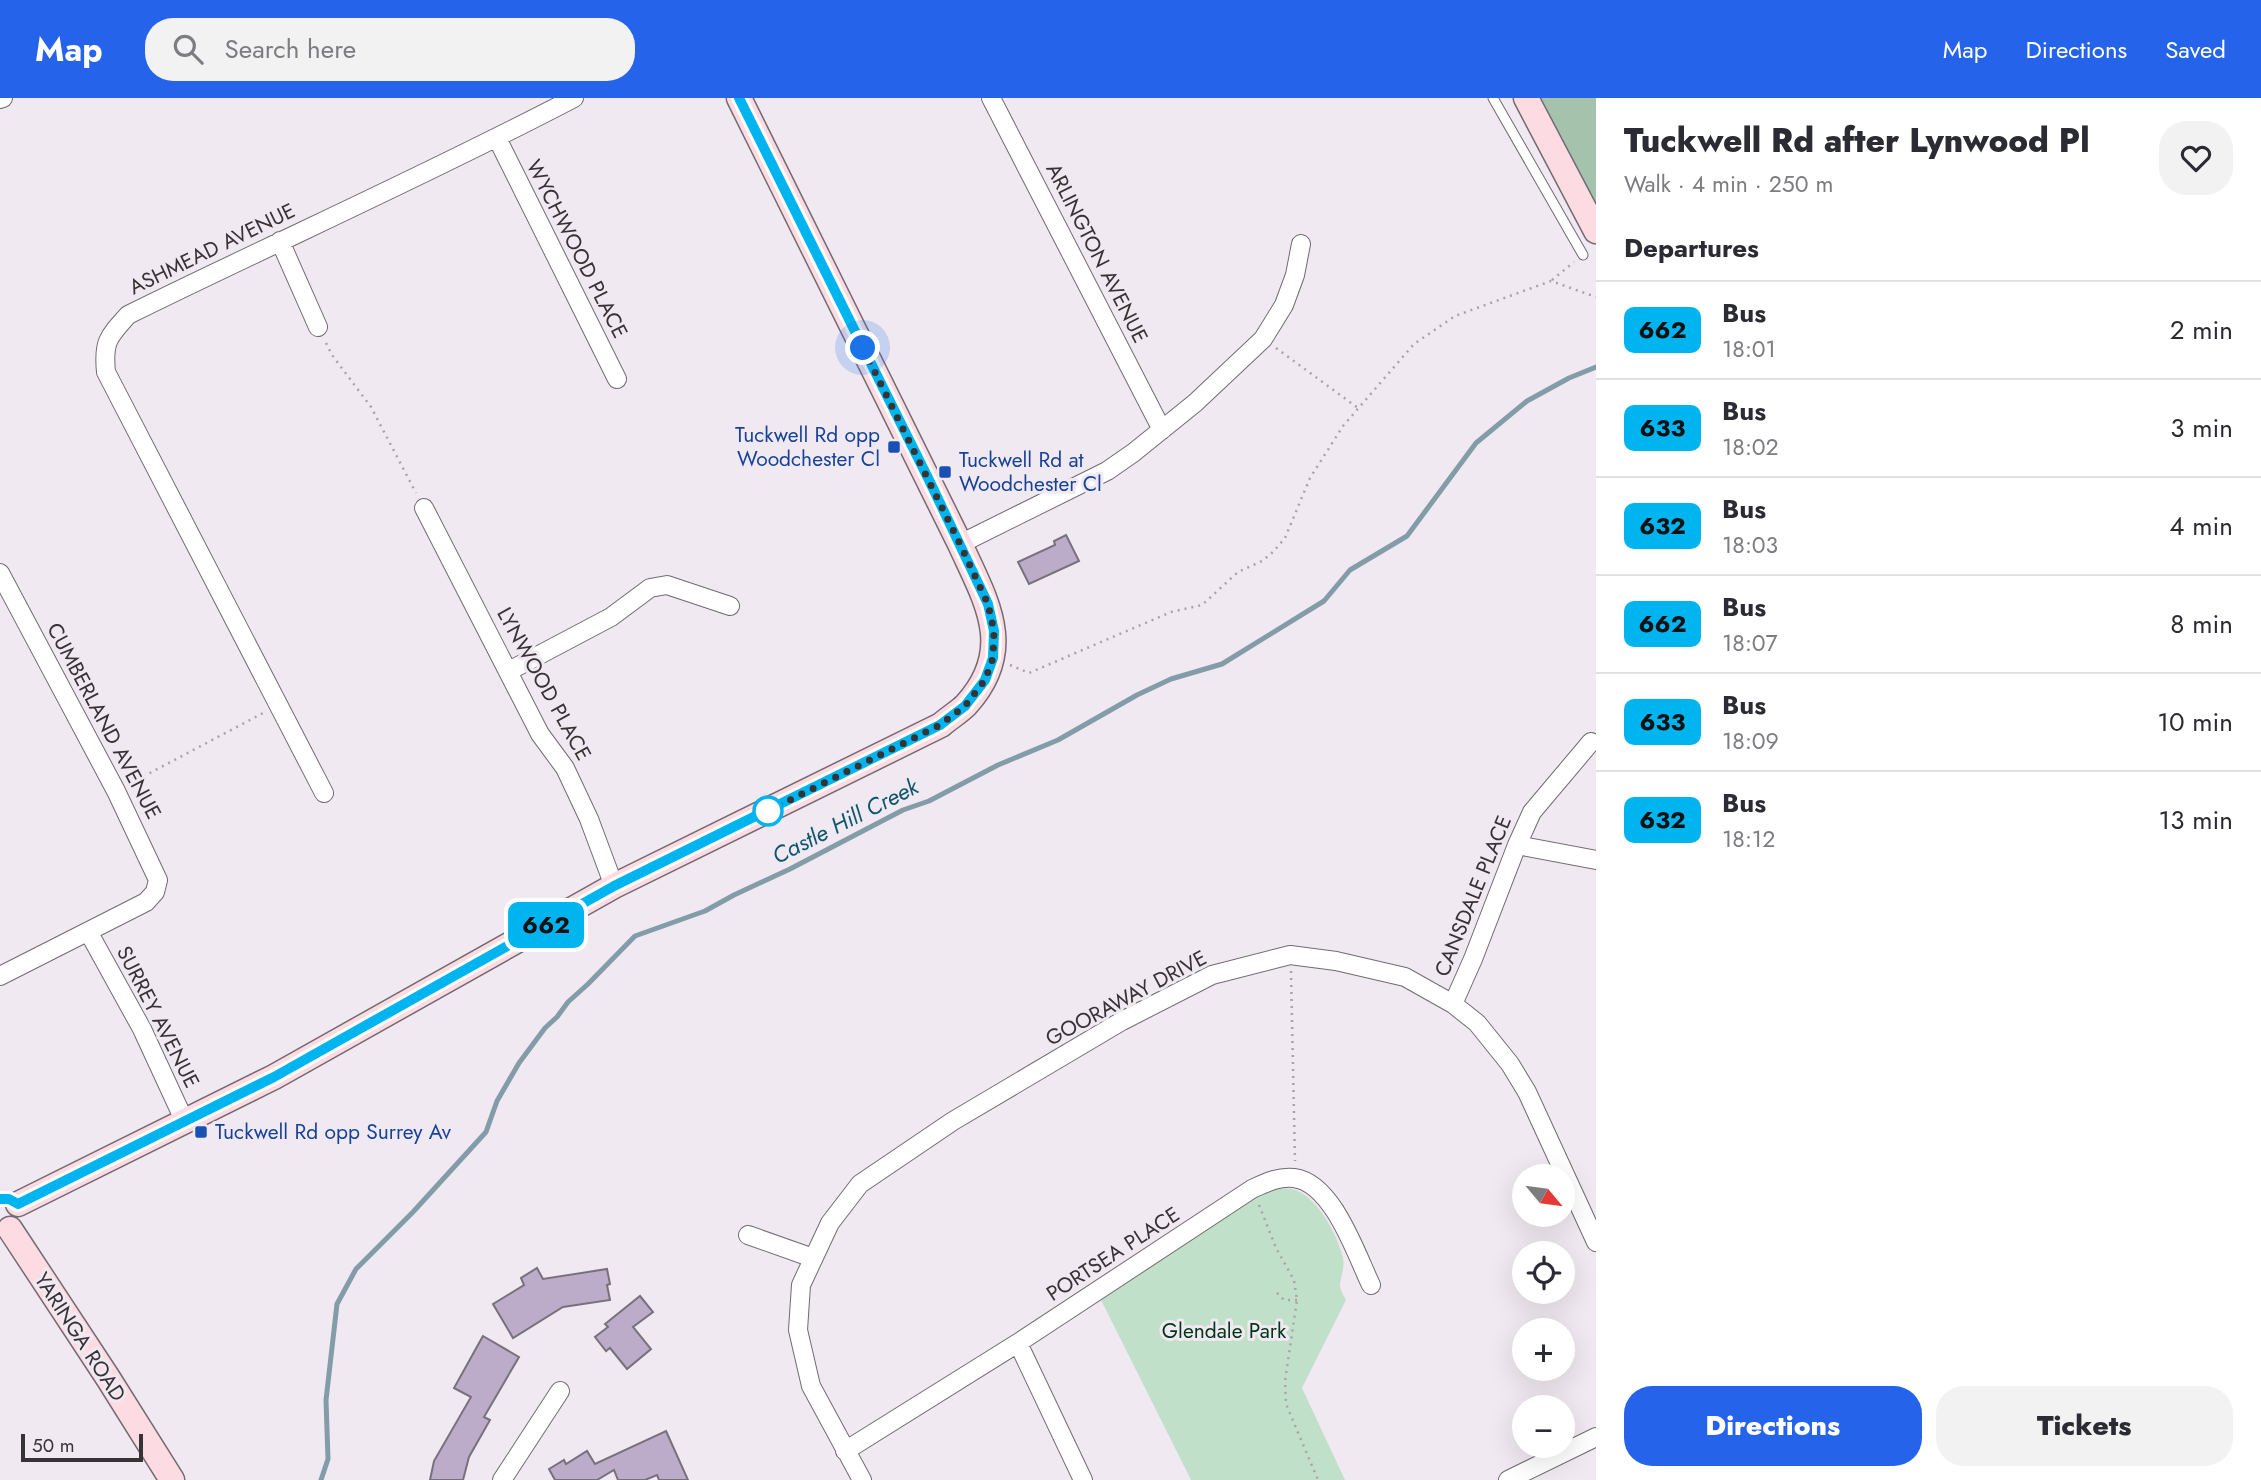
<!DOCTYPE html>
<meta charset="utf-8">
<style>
body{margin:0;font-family:Jost,sans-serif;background:#f2f2f3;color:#2b2b33;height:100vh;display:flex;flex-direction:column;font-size:26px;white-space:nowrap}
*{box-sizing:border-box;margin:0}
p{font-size:23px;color:#7c7c81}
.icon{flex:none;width:38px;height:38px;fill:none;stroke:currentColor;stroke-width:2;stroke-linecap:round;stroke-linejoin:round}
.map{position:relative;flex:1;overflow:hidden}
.sheet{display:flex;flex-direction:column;background:#fff;width:665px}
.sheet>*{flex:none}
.badge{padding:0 14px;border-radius:10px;font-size:24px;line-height:46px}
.needle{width:46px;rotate:119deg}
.tools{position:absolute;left:1512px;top:1066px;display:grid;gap:14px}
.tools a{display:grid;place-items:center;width:63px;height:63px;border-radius:50%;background:#fff;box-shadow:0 7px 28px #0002;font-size:35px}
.scale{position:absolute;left:21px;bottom:18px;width:122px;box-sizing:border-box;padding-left:7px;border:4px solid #363335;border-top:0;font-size:19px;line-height:24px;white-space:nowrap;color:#363335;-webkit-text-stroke:5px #f1e9f1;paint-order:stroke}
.you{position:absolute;width:35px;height:35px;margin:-18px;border:5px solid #fff;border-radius:50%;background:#1a73e8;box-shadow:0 0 0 10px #1a73e833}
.map>.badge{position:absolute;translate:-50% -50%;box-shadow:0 0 0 4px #fff}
h2{padding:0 28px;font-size:26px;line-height:63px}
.round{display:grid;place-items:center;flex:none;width:74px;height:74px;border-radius:28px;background:#f2f2f3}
.headline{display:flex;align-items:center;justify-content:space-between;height:119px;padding:0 28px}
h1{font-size:33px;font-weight:800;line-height:52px}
.action{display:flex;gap:14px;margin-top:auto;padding:14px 28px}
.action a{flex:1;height:80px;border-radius:28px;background:#2563eb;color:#fff;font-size:28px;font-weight:800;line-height:80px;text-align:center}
.action a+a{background:#f2f2f3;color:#2b2b33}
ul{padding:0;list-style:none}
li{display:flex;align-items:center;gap:21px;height:98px;padding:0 28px;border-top:2px solid #e1e1e2}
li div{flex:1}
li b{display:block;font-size:26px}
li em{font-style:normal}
li .badge{min-width:77px;font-weight:700;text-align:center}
header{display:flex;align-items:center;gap:42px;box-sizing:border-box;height:98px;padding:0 35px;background:#2563eb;color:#fff}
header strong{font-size:33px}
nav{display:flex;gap:38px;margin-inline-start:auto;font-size:24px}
.search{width:490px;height:63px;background:#f2f2f3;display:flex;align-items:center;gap:18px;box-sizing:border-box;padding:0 24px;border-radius:28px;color:#7c7c81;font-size:26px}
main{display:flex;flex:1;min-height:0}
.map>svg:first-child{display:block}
.green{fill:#c1e0c9}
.forest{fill:#a4c2ac}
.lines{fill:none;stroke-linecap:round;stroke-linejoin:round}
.stream{stroke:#829ca8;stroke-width:5}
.building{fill:#bcabc9;stroke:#77727a;stroke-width:2}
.lane-casing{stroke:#726b72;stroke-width:11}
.street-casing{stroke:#726b72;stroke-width:20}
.secondary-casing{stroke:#726b72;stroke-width:27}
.path{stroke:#a9a3a8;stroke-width:2.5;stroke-dasharray:2 5;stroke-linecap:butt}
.lane{stroke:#fff;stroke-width:9}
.street{stroke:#fff;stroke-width:18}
.secondary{stroke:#fcdce2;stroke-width:24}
.line-casing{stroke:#fff;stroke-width:16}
.line{stroke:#00b5ef;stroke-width:10}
.walk{stroke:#363335;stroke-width:7;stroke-dasharray:0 12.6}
.transit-dot{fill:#1a4fb4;stroke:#f1e9f1;stroke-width:2.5}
.stop-dot{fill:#fff;stroke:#00b5ef;stroke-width:3.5}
.labels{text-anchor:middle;stroke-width:6;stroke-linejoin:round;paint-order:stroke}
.street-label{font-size:21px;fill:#363335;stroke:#f1e9f1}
.transit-label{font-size:21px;fill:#164399;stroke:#f1e9f1;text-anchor:start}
.park-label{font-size:21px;fill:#003618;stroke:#f1e9f1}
.water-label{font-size:23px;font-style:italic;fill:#0e576e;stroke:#f1e9f1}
</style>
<header>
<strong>Map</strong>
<div class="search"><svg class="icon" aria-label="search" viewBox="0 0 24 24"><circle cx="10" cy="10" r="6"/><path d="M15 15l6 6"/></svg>Search here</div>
<nav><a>Map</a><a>Directions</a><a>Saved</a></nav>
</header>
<main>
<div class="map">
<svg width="1596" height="1382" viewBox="0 0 1596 1382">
<rect width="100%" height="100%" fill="#f1e9f1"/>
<!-- green -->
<path class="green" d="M1270,1091C1276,1091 1285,1090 1292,1091C1316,1096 1338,1137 1343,1160C1345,1170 1341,1177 1340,1187C1340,1192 1344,1198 1346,1202L1302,1290L1345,1382H1191L1100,1200L1240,1108Z"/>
<!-- forest -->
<path class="forest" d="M1539,0H1596V106Z"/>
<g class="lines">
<!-- stream -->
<path class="stream" d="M321,1382L328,1361L326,1302L337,1206L356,1171L413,1114L486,1034L497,1003L519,965L545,930L557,919L568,904L588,886L635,838L705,813L734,797L790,771L903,712L929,703L998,667L1058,642L1137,597L1171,581L1222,566L1324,503L1350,472L1407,438L1476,345L1527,303L1569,280L1596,269"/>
</g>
<!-- building -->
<path class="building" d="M1066,437L1079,463L1029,486L1018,464L1055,447L1054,443Z
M537,1170L543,1181L607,1171L610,1186L607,1187L610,1202L563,1209L513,1240L493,1206L524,1187L521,1180Z
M640,1198L653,1214L633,1229L651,1251L627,1271L610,1250L606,1253L595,1239L608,1229L605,1226Z
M483,1238L519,1259L484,1319L490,1322L469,1359L463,1382H430L434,1363L471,1299L454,1290Z
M666,1333L688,1382H659L657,1377L645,1382H618L614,1372L597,1382H555L549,1371L564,1362L566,1366L587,1353L595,1366Z"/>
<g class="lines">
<!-- lane casing -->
<g class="lane-casing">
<path id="lane" d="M1493,0L1583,157"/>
</g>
<!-- street casing -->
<g class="street-casing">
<path id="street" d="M991,0L1162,332
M0,1L3,0
M497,40L617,281
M280,143L318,229
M424,410L540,636L565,670L589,721L614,788
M960,446L1107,373L1133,355L1195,305L1263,241L1284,207L1295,177L1301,146
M0,475L116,693L158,782L155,794L146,804L0,878
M509,573L611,519L650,490L667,487L730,508
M324,695L106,274C103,244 108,239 128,217C276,144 427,77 574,0
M1517,747L1596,762
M89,835L142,931L185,1024
M1453,906L1473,861L1517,747L1532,714L1591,644
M748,1137L813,1160
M1018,1245L1083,1382
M845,1353L1018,1245L1252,1091C1265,1085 1279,1078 1294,1080C1333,1085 1356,1156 1371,1187
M502,1382L560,1293
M862,1382L811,1288L798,1232L801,1187L830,1125L860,1086L953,1023L1122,923L1212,877L1290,857L1336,863L1405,879L1453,906L1477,925L1510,966L1527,994L1596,1144
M1508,1382L1596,1339"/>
</g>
<!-- secondary casing -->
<g class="secondary-casing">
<path id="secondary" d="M1526,0L1596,133
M18,1106L274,979L614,788L941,627C949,620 959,614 966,607C1017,551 986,503 960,446L739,0
M10,1131L108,1280L172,1382"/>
</g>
<!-- path -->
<path class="path" d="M1552,182L1574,164
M326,245L332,257L371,309L416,395
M1276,250L1358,310
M1010,567L1029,575L1171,514L1202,507L1238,474L1262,463L1273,454L1285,440L1310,380L1343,328L1414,246L1455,218L1551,183L1596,199
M131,685L265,614
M1291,873L1295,1063
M1259,1107L1276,1150L1294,1182L1297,1202L1285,1283L1286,1306L1318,1382
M1277,1195L1284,1202H1297"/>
<!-- lane -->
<use href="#lane" class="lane"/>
<!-- street -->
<use href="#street" class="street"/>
<!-- secondary -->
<use href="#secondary" class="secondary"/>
</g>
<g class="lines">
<!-- line casing -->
<g class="line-casing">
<path id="line" d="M0,1101H9L18,1106L274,979L614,788L940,627L965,608L985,582L993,560L994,533L988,506L929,382L739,0"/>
</g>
<!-- line -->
<use href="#line" class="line"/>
<!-- walk -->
<path class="walk" d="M768,713L940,627L965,608L985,582L993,560L994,533L988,506L960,446L863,250"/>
</g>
<!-- markers -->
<g class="transit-dot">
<rect x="887" y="342" width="14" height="14" rx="3.5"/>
<rect x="938" y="367" width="14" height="14" rx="3.5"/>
<rect x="194" y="1027" width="14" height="14" rx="3.5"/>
</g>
<circle class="stop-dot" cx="768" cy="713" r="14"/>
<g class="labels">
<!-- street labels -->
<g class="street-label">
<text transform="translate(212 151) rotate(-26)" y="7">ASHMEAD AVENUE</text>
<text transform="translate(577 151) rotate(63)" y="7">WYCHWOOD PLACE</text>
<text transform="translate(1097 155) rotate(63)" y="7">ARLINGTON AVENUE</text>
<text transform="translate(544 586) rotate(61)" y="7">LYNWOOD PLACE</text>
<text transform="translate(104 623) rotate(62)" y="7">CUMBERLAND AVENUE</text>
<text transform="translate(1473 798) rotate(-68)" y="7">CANSDALE PLACE</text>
<text transform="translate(1126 900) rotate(-28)" y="7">GOORAWAY DRIVE</text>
<text transform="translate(158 919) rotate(63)" y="7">SURREY AVENUE</text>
<text transform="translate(1113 1156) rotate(-33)" y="7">PORTSEA PLACE</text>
<text transform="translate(80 1239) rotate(57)" y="7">YARINGA ROAD</text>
</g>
<!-- transit labels -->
<g class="transit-label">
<text x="880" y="344" text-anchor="end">Tuckwell Rd opp<tspan x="880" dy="24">Woodchester Cl</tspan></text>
<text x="959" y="369">Tuckwell Rd at<tspan x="959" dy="24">Woodchester Cl</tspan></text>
<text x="215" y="1041">Tuckwell Rd opp Surrey Av</text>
</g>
<!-- park labels -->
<g class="park-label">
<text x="1224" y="1240">Glendale Park</text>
</g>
<!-- water labels -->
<g class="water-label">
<text transform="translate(845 723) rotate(-27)" y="8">Castle Hill Creek</text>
</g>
</g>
</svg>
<div class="tools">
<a><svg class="needle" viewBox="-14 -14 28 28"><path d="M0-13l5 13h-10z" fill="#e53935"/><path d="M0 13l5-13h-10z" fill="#7c7c81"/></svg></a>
<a><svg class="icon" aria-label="locate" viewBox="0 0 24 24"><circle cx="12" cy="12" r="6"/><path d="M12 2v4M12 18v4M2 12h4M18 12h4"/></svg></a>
<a>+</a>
<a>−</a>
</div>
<div class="scale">50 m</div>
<div class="you" style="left:863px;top:250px"></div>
<b class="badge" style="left:546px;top:827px;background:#00b5ef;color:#111">662</b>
</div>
<section class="sheet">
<div class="headline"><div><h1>Tuckwell Rd after Lynwood Pl</h1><p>Walk · 4 min · 250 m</p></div><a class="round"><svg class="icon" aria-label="heart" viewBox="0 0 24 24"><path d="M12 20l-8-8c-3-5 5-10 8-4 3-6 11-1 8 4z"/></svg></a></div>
<h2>Departures</h2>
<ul>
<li><span class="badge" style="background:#00b5ef;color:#111">662</span><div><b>Bus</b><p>18:01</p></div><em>2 min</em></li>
<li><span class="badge" style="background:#00b5ef;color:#111">633</span><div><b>Bus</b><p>18:02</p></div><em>3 min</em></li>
<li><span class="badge" style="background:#00b5ef;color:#111">632</span><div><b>Bus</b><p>18:03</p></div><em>4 min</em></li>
<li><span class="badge" style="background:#00b5ef;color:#111">662</span><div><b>Bus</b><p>18:07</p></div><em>8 min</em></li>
<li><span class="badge" style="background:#00b5ef;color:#111">633</span><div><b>Bus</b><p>18:09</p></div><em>10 min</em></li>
<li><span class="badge" style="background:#00b5ef;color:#111">632</span><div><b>Bus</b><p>18:12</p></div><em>13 min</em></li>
</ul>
<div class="action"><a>Directions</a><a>Tickets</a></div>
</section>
</main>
